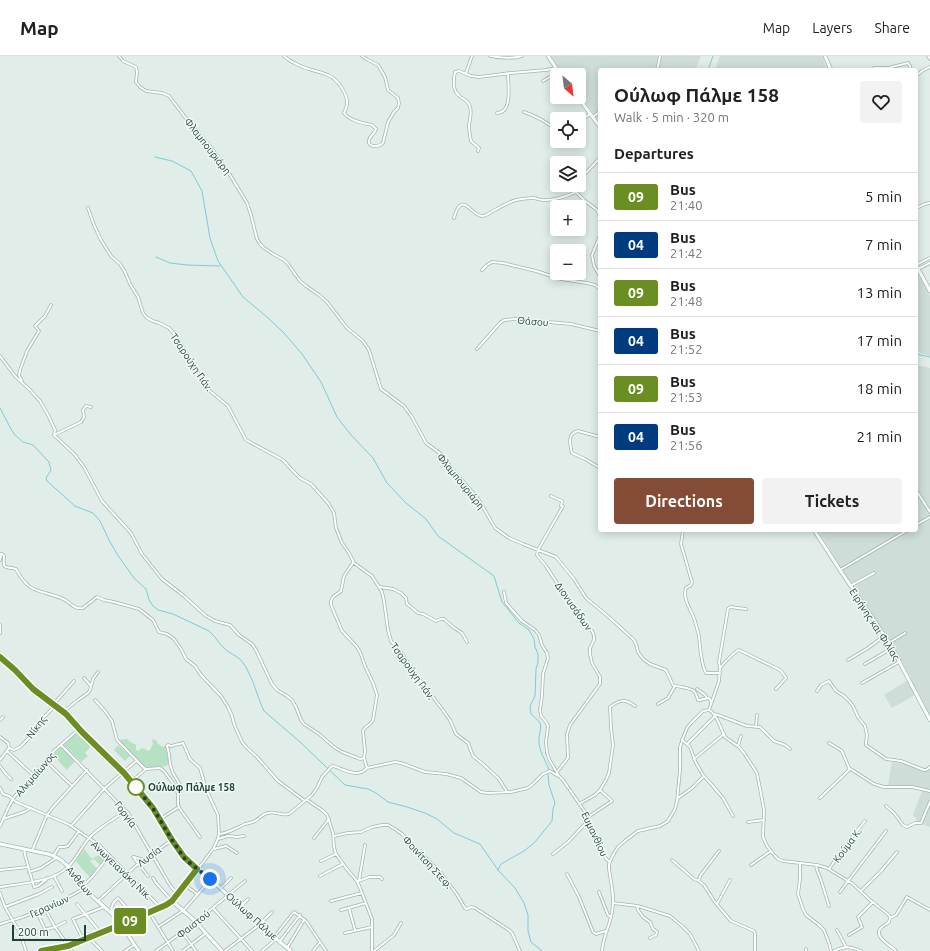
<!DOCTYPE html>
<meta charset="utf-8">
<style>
body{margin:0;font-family:Ubuntu,sans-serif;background:#f2f2f2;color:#202124;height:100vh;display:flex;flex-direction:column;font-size:15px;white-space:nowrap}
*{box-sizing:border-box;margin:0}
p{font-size:13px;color:#757577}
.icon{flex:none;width:22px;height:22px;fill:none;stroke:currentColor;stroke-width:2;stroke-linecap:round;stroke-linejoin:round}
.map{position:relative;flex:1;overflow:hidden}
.panel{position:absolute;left:598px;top:12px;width:320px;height:464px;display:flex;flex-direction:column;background:#fff;border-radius:4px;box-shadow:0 2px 10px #0003}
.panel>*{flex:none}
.badge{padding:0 8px;border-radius:3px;font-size:14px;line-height:26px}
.needle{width:26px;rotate:152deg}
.controls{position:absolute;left:550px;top:12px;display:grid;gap:8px}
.controls a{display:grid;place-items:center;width:36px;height:36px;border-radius:4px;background:#fff;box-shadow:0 2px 10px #0003;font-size:20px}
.scale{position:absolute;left:12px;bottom:10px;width:74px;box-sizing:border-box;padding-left:4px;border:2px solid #1f3f38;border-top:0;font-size:11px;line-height:14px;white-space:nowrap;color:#1f3f38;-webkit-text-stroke:3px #f1f9f5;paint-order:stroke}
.you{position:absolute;width:20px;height:20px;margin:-10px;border:3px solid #fff;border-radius:50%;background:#1a73e8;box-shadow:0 0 0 6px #1a73e833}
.map>.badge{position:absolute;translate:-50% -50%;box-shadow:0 0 0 2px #fff}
h2{padding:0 16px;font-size:15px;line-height:36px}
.round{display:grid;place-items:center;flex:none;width:42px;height:42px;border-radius:4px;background:#f2f2f2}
.headline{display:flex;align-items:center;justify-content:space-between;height:68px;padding:0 16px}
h1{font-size:19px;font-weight:700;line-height:30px}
.primary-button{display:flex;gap:8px;margin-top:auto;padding:8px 16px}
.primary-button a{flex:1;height:46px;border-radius:4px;background:#844b36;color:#fff;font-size:16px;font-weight:700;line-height:46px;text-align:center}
.primary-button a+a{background:#f2f2f2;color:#202124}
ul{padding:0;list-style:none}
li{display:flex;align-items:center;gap:12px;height:48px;padding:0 16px;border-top:1px solid #e0e0e0}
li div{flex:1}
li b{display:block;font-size:15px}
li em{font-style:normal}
li .badge{min-width:44px;font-weight:700;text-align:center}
header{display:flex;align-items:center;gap:24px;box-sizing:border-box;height:56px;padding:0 20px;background:#fff;border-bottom:1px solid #e0e0e0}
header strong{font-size:19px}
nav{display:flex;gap:22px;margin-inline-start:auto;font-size:14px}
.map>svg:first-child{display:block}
.built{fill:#ceddd7}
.green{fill:#b6e1c3}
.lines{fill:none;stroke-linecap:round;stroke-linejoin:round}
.stream{stroke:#82c8d8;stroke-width:1}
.street-casing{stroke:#a2b5b0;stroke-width:3.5}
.secondary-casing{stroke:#9dbab1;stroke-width:4.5}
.street{stroke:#fff;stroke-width:2}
.secondary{stroke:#fff;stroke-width:3}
.line-casing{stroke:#fff;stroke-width:9}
.line{stroke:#6b8e23;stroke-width:6}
.walk{stroke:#1f3f38;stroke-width:4;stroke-dasharray:0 7.2}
.stop-dot{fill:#fff;stroke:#6b8e23;stroke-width:2}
.labels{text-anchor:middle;stroke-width:3;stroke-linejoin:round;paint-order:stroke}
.street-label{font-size:10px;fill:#1f3f38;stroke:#f1f9f5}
.stop-label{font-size:10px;font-weight:bold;fill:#1f3f38;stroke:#f1f9f5;text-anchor:start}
</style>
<header>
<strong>Map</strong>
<nav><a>Map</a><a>Layers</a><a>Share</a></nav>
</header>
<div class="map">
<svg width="930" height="895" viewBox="0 0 930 895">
<rect width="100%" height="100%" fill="#e0ede8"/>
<!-- built -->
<path class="built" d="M551,0H701L696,12V14H600V66L579,38V19H564Z
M720,0H822L827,14H715Z
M916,214L930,240V300L916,295Z
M916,309L930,312V660L918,637L892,652L884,639L911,622L886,579L848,523L818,474H916Z
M892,706L904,708L921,715H926L930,712V771L919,767L913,759L923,732L912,730H888Z"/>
<!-- green -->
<path class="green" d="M78,677L91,690L85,697L88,700L81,706L64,689V687L73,679Z
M126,683H127L129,685L136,689V694L139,695L141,692L146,693L147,695L150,694L153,687L152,684L153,683L157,685L158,688L163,691L168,688L166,691L169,708L163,711L160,710L146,712L119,684Z
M118,689L130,700L125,705L114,694Z
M61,691L75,705L67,714L53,699Z
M84,793L92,803L104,796L107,801L100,809L94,803L90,805L97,813L90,821L83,814L76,805Z"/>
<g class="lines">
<!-- stream -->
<path class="stream" d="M708,14L713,0
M155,101L172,105L191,115L202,135L210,182L218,205L243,241L267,261L284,277L302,298L321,326L337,361L351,379L373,402L387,427L406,447L426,463L438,480L494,520L502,546L519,567L529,574L534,583L535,591L538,598V606L536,613L535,640L530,650L531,658C534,661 538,664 540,667C542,672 539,678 539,683C538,695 546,704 549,714
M156,201L170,207L187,209L220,210
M916,298L930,301
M0,352L11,373L14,378L23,386L33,389L49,406L51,414L46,422L47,425L75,450L93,457L100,465L109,484L117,498L134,522L146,533L149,544L153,550L158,554L173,558L209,575L214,580L221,589L226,594L240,603L246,611L253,626L259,643L264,655L299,685L345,729L368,733L376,737L388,746L407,751L425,757L437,763L454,777L480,788L498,814L515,832L524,847L528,859V875L531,886L542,895
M498,814L501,808L524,795L535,786L552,765L553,753L555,747L549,729L548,718"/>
<!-- street casing -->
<g class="street-casing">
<path id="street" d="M119,0L123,5L136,11L137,16L136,26L140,31L146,35L162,37L169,40L185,61L213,94L227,114L247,147L251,159L257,183L260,188L264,192L273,198L284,204L288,208L300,225L306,230L319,239L327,246L347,272L363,285L369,294L381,333L404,350L412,361L426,387L441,398L454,415L479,444L495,472L509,482L523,488L556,501L574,523L586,542L610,562L634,584L636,588L638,596L643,603L650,608L666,614L673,629C678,631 691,632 694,635C696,637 697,641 698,644H700L708,642L710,643L711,647
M284,0C290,6 304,12 312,14C318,16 324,17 330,20C338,24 348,39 347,48C347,51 345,54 344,57C350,65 363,67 372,69L376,73C375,77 370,80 369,84C367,92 379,91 383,87L388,66L394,56L398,52L399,47L398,42L388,34L385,21L378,9L368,4L362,0
M490,0C501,2 512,3 522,0
M928,0L930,3
M874,12H888L908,7L910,10L911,14
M657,14L658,10L660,0
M466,17L472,0
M916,20L922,15L930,11
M543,25L559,16
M524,56C534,59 552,68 557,77
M497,57C513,57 508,28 508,17
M593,61L600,55
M579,66L590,58
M478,95L479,92L471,85C470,80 469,75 469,69C470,63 472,57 470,51C469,46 466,44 462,42C452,36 453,26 455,16L459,15L471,20L479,21L511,17L546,14L556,12
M579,124L600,102
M576,129V136L584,144L597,154L600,160
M88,152L94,169L101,184L111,200L120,208L125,216L130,228L138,241L143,257L147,262L153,265L159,267L169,272L176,280L209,334L228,350L246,384L283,404L291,413L300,422L311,428L328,447L334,457L336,472L342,487L349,497L354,507L372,520L382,536L384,545L388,574L391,585L403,599L414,616L442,653L450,664L456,678L468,687L473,700L484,709L499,723L507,736
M916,152L925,148L930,147
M454,162C462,133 471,160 482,160C486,160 490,157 493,155C501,151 508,146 516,144C521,143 528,142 534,142C539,143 542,145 546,144C557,144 567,140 576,136
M600,179L597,187L592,199L594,210L600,220
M916,209L930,202
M918,213L930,207
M482,214L487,209L492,206L503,207L536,215L561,223L587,227L595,229L600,233
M477,293L500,267L504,264L515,263L571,268L600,275
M0,300L15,320L30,334L40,345L48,359L55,374L54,379L75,399L84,411L102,445L131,477L142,498L162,523L184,540L206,560L215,565L230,569L239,579L252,588L256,594L272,628L277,634L287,640L292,644L296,651L301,664L304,668L319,678L334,691L342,696L355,701L360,703L364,702
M22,325L19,319L20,314L27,295L39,275L35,270L45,260L51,249
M54,379L81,366L84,361L83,354L86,350L91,351
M600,381L578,375C567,377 570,389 572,397L585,403L600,412
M916,434L930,456
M551,440L562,445L561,450H563L538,494L537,499L546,510L564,538L578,557L586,569L592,575L594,580V584L590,592V598L592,607L600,621V628L570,669L567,678L568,702L557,716
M916,469L930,461
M683,474L681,488L692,526L691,529L686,532C682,543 692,555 695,565C696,570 698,575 699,580C700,590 701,609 706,617H720
M0,498H2L4,500C3,514 4,510 16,513C29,538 38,533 61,542C70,545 73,554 83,552L97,541L104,544L114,546L139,553L153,564L159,576L167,578L174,583L181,593L186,603L195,610L201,619L221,640L228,651L232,660L234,668L242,686L246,691L257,701L278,725L305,745
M0,498L1,500L0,504
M353,507L344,520L341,535L333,541L331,545V549L342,575L357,591L360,596L365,610L373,627L377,639L373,664L371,667L365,672L363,675L365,695L364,702L367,712
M840,514L908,474
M850,530L874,517
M380,531L393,533L401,537L406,542L407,548L410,550L418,557L423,558L436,565L441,563H444L453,571L462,577L467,586
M504,536L506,547L513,555L522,565L535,574L539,579L542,589L547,597L548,602L543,618L542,640L540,654L541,660L546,666L548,670L546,686L547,697L550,705L559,720
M0,569V577
M889,587L905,577
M848,604L868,592L884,580
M865,608L892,592
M720,612C724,607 734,596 739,594L780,614L785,620L786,622L776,633
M84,622L91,630
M862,627L899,606
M697,633L705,639L707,642
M817,635L821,629L829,625L836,635L844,640L850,646L853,650L858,661L865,670L867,679L866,687V689L886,703L901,705L924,714H926L930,711
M95,644L105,655L112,665L117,684L144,712L146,713L160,712L164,715L175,730L178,738V748L180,753L200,781
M658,648L668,642L675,630
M53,649L74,625
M709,654L712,656L717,663L725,681L739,691L744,697L757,717L764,754L763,781L767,790L774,799L778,803L783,805L817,809L827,812L853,828L870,844L889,859L890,862L889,866C887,868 884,869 882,871C871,880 892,890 896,895
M709,654L719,625L720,612L719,606L728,553L730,551L746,553
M63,656L78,644L88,637L90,634L93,623L98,616
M714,658L718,659L747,670L760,671L774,685L785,689L790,693
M0,664L3,661
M756,671L757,659
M0,681L8,687L9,692
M682,684L690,691L696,707L703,719L712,729L723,742L733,760
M829,687L842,695L849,712L874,728L884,731H912L930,735
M687,688L715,660
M61,689L128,757L168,826L172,832L178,838
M738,690L741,680
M7,695L33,719
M694,703L724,678
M0,704L9,692L14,694L20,691L35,676L43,662L55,650
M46,705L72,730
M0,710L5,717L11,723
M132,725L146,713
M0,732L3,738L9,740L16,746L68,768L99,789L160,851
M178,738L180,736V729L173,717L170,708L169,698L167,690L168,689L171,690L183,687L190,703L200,712L206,733L218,759L219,778L217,785L213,793L198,813
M678,742L692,732L703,721
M820,742L850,713
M307,744L322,754L327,759L333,777L334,791L336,798L346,812L357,825L360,832L372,863V895
M579,748L595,739L600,734L606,724L609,717L613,689L611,672L610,651C620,643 625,643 635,650
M886,750L894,757L903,769L907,771L915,767H921L930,746
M588,761L612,745L600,734
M3,763L24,756L31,752
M160,763L179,751
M748,766L764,764
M0,770L9,750L15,740L55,694L79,673
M71,770L105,732L136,705
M219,778C229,777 236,772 245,768C248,767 252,767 255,765C259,763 262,758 268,757C275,755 282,760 289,758L312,739L317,732L322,721L331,711L333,710C344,713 357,723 367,712L395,706L401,707L425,716L446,718L461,722L481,736L488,737L511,736L528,732L534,727L543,718L550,715L560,721L563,724L585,756L594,777L606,803L610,806
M334,780L348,777L361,776L372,771L382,769H388L395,773L402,778L440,816L456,837L465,852L467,853L471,851L475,852L509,874L512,877L520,895
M314,782L329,763
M218,783L228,780L237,781L244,780
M24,793L25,799L34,831L38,830L46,824L47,822
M214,793L226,790L237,797
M32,795L47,759L53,751L87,714
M553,798L568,786L585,768L589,766
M54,799L59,791H64L68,790L79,775
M133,801L148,820
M134,801L144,804
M672,804L694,823L699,825L704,829L714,845L731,865L754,875L755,878V895
M321,805L336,798
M800,808V823L798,838L803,853L806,859L819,869L824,874L829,887L831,895
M751,809L771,795
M816,809L817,814L821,824L829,850
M829,813L848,786L865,765
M0,814L28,811
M29,816L41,812L56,802
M567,818L579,841L593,876L596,878L606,875
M54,820L62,835
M320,820L343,808
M153,822L156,827L172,845
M359,825L365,789
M359,825L369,821H380L382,823
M699,825L700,820L719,795
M185,829L197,838
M83,830L92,821L109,800
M0,831C18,828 38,827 54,820C76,810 77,795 91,780C100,771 115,762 126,755
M221,832L231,822
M861,835L881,815L897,796
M599,836L608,859L611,861
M840,836L848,825L886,775
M0,837L5,851L20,877L26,895
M98,845L140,806L152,798L172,784
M331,845L362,837
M613,847L638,850L670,860L682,870L690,878L699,895
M77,848L100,876
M717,848L730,824
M637,850L638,854L643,861L650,866L653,873L657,876L656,879L650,882
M5,851L39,838L52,831
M240,851L248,843
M213,852L252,895
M349,852L355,874
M45,853L55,871L72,895
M341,854L366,847
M37,856L45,873
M149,856L173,895
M111,857C111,849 113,847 118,842L136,862
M890,862L896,859L907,841L930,854
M0,868C30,860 58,848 85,832
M158,871L184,854L210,824
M837,874L846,891
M182,876L196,895
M345,877L372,871
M849,879L862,871L858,861L873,846
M21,880L55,871L65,866
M274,881L294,856L306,865L326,895
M89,882L102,895
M83,884L73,863L104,851
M280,885L300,859
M287,892L304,864
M806,893V895
M125,895L134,889
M156,895L196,866L245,825
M183,895L206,877
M225,895L259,869L272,856
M262,895L276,883
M313,895L320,886
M374,895L394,879L401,867
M602,895C603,881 610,869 612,856C615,842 611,827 609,813V808L613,799L618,791L626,784L638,775L660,770L665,767L668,765L675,753L677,745L680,714V691L683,682L687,672L690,668L703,655L709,654
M834,895C845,890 849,890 861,895"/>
</g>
<!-- secondary casing -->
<g class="secondary-casing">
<path id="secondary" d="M548,0L561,19
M825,0L831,14
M578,41L600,71
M916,209L930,235
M814,474L840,514L890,588L930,664
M0,601L15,614L33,633L66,658L82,676L124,717L154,754L172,784L187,805L216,828L259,869L291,895
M0,788L48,798C67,803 75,820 86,834C95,844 107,852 116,862C125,872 131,885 139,895
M172,845L193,863L222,895
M41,895L68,890L119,869L166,849L172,845L197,813"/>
</g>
<!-- street -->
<use href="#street" class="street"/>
<!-- secondary -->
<use href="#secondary" class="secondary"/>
</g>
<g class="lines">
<!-- line casing -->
<g class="line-casing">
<path id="line" d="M0,601L15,614L33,633L66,658L82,676L124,717L153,752L172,784L184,801L197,813L172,845L166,849L120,869L68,890L41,895"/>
</g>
<!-- line -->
<use href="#line" class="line"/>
<!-- walk -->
<path class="walk" d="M136,731L154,754L172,784L185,803L191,808L210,823"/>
</g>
<!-- markers -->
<circle class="stop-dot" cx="136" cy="731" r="8"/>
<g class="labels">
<!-- street labels -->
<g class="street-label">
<text transform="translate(208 90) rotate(52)" y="4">Φλαμπουριάρη</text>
<text transform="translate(533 265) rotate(5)" y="4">Θάσου</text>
<text transform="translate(192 306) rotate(56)" y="4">Τσαρούχη Γιάν.</text>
<text transform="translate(461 425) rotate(51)" y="4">Φλαμπουριάρη</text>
<text transform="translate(574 550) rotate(55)" y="4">Διονυσάδων</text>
<text transform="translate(875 568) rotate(57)" y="4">Ειρήνης και Φιλίας</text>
<text transform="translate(413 615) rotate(54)" y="4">Τσαρούχη Γιάν.</text>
<text transform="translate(36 671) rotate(-53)" y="4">Νίκης</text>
<text transform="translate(35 718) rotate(-49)" y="4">Αλκμαίωνος</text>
<text transform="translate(126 758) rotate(53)" y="4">Γοργία</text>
<text transform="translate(595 778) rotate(65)" y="4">Ευμανθίου</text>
<text transform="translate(847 789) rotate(-53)" y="4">Κούμα Κ.</text>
<text transform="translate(149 800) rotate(-37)" y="4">Λυσία</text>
<text transform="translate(428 806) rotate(47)" y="4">Φοινίτση Στεφ.</text>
<text transform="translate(122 814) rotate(44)" y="4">Ανωγειανάκη Νικ.</text>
<text transform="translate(80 825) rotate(50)" y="4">Ανθέων</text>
<text transform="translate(49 850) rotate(-24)" y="4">Γερανίων</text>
<text transform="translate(252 860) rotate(42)" y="4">Ούλωφ Πάλμε</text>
<text transform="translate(193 868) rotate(-38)" y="4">Φαιστού</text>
</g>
<!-- stop labels -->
<g class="stop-label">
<text x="148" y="735">Ούλωφ Πάλμε 158</text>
</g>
</g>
</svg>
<div class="controls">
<a><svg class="needle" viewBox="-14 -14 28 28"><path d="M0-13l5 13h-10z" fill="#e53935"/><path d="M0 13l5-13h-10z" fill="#757577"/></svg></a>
<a><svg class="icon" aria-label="locate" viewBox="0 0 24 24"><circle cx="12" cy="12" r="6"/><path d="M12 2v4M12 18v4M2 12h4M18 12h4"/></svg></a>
<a><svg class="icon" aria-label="layers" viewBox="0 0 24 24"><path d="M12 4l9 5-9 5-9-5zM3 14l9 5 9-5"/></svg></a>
<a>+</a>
<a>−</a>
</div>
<div class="scale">200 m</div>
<div class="you" style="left:210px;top:823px"></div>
<b class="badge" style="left:130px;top:865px;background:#6b8e23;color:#fff">09</b>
<section class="panel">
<div class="headline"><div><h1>Ούλωφ Πάλμε 158</h1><p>Walk · 5 min · 320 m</p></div><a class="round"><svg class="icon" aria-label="heart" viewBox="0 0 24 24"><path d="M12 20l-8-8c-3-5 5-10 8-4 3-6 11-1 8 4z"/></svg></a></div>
<h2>Departures</h2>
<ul>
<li><span class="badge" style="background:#6b8e23;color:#fff">09</span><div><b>Bus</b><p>21:40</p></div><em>5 min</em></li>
<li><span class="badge" style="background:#003b80;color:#fff">04</span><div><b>Bus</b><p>21:42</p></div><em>7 min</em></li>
<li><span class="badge" style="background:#6b8e23;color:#fff">09</span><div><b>Bus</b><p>21:48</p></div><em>13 min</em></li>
<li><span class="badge" style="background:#003b80;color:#fff">04</span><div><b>Bus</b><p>21:52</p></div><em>17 min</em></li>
<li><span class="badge" style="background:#6b8e23;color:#fff">09</span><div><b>Bus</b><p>21:53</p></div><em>18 min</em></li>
<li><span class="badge" style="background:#003b80;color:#fff">04</span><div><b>Bus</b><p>21:56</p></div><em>21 min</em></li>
</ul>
<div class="primary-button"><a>Directions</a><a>Tickets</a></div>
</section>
</div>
